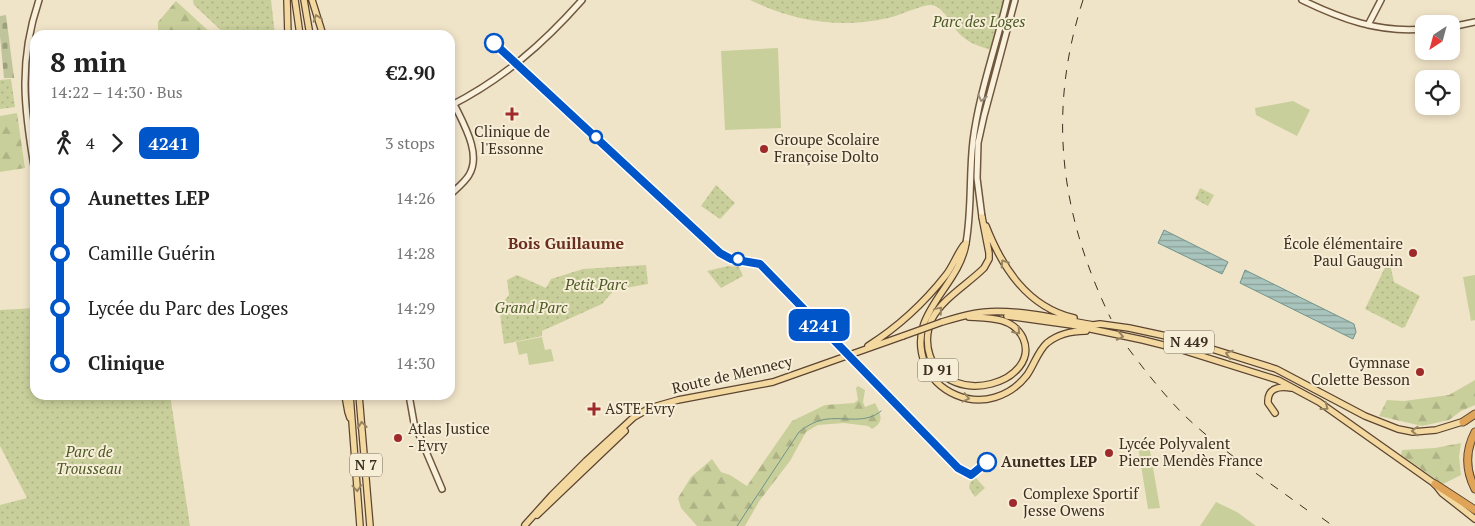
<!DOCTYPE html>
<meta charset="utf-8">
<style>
body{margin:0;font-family:"PT Serif",serif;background:#f2f2f2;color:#222;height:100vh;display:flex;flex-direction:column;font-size:19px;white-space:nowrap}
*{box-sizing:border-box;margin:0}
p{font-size:16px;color:#767676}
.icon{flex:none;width:28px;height:28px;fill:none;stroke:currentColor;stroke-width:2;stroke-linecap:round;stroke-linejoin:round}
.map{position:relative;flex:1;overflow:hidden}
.side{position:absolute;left:30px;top:30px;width:425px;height:370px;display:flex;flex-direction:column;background:#fff;border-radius:15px;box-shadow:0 2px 8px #0003}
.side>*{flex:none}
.badge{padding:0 10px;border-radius:8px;font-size:18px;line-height:32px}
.needle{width:32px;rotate:216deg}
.tools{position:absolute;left:1415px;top:15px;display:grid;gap:10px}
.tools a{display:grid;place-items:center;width:45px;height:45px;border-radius:10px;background:#fff;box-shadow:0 2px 8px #0003;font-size:25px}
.map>.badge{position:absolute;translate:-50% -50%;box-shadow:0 0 0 2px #fff}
.legs{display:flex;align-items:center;gap:8px;height:55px;padding:0 20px;font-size:16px}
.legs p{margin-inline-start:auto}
.summary{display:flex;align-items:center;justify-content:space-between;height:85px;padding:0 20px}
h1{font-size:28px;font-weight:800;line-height:38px}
ul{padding:0 20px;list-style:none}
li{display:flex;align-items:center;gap:18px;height:55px;font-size:19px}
li i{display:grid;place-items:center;width:8px;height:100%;margin:0 6px;background:currentColor}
li i::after{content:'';width:12px;height:12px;margin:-6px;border:4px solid;border-radius:50%;background:#fff}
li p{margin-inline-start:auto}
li:first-child i{background:linear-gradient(#0000 50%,currentColor 0)}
li:last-child i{background:linear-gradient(currentColor 50%,#0000 0)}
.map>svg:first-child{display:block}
.green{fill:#c9cf9b}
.forest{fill:url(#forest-firs)}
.cemetery{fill:url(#cemetery-stones)}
.park{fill:url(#park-dots)}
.water{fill:url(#water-rules);stroke:#6f938a}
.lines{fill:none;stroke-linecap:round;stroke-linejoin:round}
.stream{stroke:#6f938a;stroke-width:1}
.secondary-casing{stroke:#6f573f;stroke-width:8}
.primary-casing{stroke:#5b4430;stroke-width:8}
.highway-casing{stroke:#5b4430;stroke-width:9}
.secondary{stroke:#faf1dc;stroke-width:5}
.primary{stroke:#f3d9a0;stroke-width:5.5}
.highway{stroke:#e0a458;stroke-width:7}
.rail{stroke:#3d2e20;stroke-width:1;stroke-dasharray:9 9;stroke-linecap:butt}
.primary-bridge-casing{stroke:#5b4430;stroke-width:8;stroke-linecap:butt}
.primary-bridge{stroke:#f3d9a0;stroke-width:5.5}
.oneway{stroke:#988460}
.oneway2{stroke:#9c907e}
.line-1-casing{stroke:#fff;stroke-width:11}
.line-1{stroke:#0055c8;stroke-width:8}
.stop-1-dot{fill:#fff;stroke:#0055c8;stroke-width:2.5}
.poi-dot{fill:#9e2a2b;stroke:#f7eed8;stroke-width:2}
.labels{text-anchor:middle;stroke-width:4;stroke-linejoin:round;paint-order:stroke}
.shield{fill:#f7eed8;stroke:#756857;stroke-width:1}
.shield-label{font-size:14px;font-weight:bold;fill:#3d2e20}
.park-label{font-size:15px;font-style:italic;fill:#4d5a26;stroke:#f7eed8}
.poi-label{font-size:15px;fill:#3d2e20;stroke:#f7eed8;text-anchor:start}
.street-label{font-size:15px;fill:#3d2e20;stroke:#f7eed8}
.stop-label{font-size:15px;font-weight:bold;fill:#3d2e20;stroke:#f7eed8;text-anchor:start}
.neighbourhood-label{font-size:16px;font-weight:bold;fill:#6b2e1e;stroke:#f7eed8}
</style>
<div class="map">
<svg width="1475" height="526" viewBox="0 0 1475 526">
<defs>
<pattern id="forest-firs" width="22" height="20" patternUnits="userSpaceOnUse" patternTransform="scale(1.25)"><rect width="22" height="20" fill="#c9cf9b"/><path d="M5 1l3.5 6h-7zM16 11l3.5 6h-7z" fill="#aeb285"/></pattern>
<pattern id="cemetery-stones" width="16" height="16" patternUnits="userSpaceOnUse" patternTransform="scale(1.25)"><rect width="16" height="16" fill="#bfc49a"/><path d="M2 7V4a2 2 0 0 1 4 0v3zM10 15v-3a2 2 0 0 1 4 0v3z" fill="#9ca07d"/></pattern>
<pattern id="park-dots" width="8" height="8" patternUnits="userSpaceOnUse" patternTransform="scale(1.25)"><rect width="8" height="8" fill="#c9cf9b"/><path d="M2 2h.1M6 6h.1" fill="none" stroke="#aeb285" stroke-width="1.8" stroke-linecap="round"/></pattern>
<pattern id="water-rules" width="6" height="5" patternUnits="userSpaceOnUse" patternTransform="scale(1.25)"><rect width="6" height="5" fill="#a9c4bc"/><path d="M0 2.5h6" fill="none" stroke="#8ba098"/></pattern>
</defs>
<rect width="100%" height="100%" fill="#f0e4c8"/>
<!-- green -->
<path class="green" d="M778,48L781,128L725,130L721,51Z
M1293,101L1310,110L1297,136L1256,115L1255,108Z
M1475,275V320L1471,321L1463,277Z
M542,337L545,350L551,349L554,361L529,365L527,353L519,355L516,342Z
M1148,439L1160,508L1148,509L1137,440Z
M1216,502L1237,512L1256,526H1200Z"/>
<!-- forest -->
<path class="forest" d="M176,1L213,35H200L195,31L191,35H158V22Z
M17,113L25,168L0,172V116Z
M1475,380V405L1461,411L1449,420L1422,426L1379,416L1387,400L1404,401L1449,395Z
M858,386L865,390L863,402L865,407L875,403C881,414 885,422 872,429L868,426L844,423L818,425L806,432L790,461L760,500L745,526H697L681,508L678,498L691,477L712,459L721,472L730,475L747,486L792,421L825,405L854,403L858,400L856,388Z
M1461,443L1459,457L1461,475L1443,484L1401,455L1402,450L1435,448Z"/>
<!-- cemetery -->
<path class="cemetery" d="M6,15L14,78H4L0,36V16Z"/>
<!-- park -->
<path class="park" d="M193,0H271L275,35H226L194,5Z
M750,0H1007L994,51C983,47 972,45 963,37C952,29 946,7 931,5C924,4 898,16 888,18C840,29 793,21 750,0Z
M11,79L15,107L0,109V80Z
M716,185L735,203L720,219L701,206Z
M1200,188L1214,195L1208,206L1195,199Z
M1389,259L1394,282L1420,296L1405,327L1402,328L1365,309Z
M646,265L648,284L614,290L602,304L542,331V336L504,344L499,307L509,295L507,280L517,275L546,288L551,279L583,269Z
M728,266L739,267L743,276L721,288L707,271Z
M35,308V395H170L190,526H0V505L27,498L0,446V310Z
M975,477L985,488L975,497L969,488L970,483Z"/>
<!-- water -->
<path class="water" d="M1164,230L1228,262L1222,274L1158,243Z
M1245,270L1354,324L1356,332L1353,339L1240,283Z"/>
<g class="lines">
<!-- stream -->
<path class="stream" d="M737,526L799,432C808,425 817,420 828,419C846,417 866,424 881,411"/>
<!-- secondary casing -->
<g class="secondary-casing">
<path id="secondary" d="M1302,0C1341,19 1379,33 1424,29
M1368,25L1381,0
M1451,27L1475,22
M450,106C503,79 543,44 582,0
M35,172C24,109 18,62 39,0
M450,195C456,189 465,182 469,175C482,154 463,123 454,104
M982,217L977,178L978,143L984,116L1015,0
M966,243C972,209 969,175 973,141C979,93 996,47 1007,0
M409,395L414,423L442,489"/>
</g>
<!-- primary casing -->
<g class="primary-casing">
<path id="primary" d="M287,0L288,35
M295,0L300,35
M304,0L310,35
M312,0L323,35
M986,226C1002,267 1027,307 1074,318
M966,243C959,288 905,314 925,364C931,379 942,389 956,395C982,406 1010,397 1027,375C1034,365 1038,351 1047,343C1058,334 1072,331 1086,331
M1007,316L1072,325L1143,340L1179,349L1278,380L1319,402L1435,484L1442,493L1475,519
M969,317C989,318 1013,317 1023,338C1042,381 951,411 930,356C926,344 927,330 932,319C943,298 968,284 984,268L989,259V253L982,217
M942,322C952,319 962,316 972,314C1006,306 1058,319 1093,325L1100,324L1129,328L1180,339L1276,369L1365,416L1398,429L1413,432L1436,430L1465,421
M868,346C898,327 924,303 946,275C953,266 957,254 964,245
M345,395L348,412L350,418
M350,395L360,526
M359,395L370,526
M1275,413L1268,403C1267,388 1279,386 1291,388
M537,515L625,431
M525,525L552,495L586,461L634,417L650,408L678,400L773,382L903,336"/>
</g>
<!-- highway casing -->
<g class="highway-casing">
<path id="highway" d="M1463,422L1475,414
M1475,432C1465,451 1466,471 1475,489
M1435,484L1475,510"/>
</g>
<!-- secondary -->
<use href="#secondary" class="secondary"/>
<!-- primary -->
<use href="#primary" class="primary"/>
<!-- highway -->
<use href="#highway" class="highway"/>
<!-- rail -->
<path class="rail" d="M1083,0C1047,112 1060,214 1111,319
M1128,348C1146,372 1164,395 1185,416C1222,451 1266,480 1307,510
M1322,518L1333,526"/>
<!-- primary-bridge casing -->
<g class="primary-bridge-casing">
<path id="primary-bridge" d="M903,336L942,322"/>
</g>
<!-- primary-bridge -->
<use href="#primary-bridge" class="primary-bridge"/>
</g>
<!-- one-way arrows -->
<defs><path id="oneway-chevron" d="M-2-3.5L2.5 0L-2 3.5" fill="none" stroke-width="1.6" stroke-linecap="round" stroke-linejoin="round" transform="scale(1.25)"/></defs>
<g class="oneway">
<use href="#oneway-chevron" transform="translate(317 18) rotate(-108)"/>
<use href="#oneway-chevron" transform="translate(1004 263) rotate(-123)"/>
<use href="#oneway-chevron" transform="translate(939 310) rotate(-50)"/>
<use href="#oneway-chevron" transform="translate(1017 331) rotate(49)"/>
<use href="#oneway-chevron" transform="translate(1120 336) rotate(11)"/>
<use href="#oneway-chevron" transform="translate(1229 354) rotate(-162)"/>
<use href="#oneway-chevron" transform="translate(966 398) rotate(13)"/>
<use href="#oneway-chevron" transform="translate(1325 407) rotate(36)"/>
<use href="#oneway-chevron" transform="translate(362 425) rotate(-96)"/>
<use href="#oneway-chevron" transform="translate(1415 431) rotate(-178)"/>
<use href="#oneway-chevron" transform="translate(357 488) rotate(86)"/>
</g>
<use class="oneway2" href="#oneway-chevron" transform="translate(982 98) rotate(104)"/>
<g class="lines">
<!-- line-1 casing -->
<g class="line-1-casing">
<path id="line-1" d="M494,43L720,253L731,259L760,264L958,468L971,475L987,462"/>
</g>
<!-- line-1 -->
<use href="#line-1" class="line-1"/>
</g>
<!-- markers -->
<g class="stop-1-dot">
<circle cx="494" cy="43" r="9"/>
<circle cx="596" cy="137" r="6"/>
<circle cx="738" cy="259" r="6"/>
<circle cx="987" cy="462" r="9"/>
</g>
<g class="poi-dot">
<path d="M509.5 106.5h5v5h5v5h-5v5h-5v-5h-5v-5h5z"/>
<circle cx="764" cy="149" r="5"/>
<circle cx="1413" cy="253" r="5"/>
<circle cx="1420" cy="372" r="5"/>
<path d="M591.5 401.5h5v5h5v5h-5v5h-5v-5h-5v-5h5z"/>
<circle cx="398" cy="438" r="5"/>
<circle cx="1109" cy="453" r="5"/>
<circle cx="1013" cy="503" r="5"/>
</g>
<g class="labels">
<!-- shield labels -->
<g class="shield">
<rect x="1164" y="330.5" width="50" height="23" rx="4"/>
<rect x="918" y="358.5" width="40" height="23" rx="4"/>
<rect x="350" y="453.5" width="32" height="23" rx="4"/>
</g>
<g class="shield-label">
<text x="1189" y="347">N 449</text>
<text x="938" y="375">D 91</text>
<text x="366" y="470">N 7</text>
</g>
<!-- park labels -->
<g class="park-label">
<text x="979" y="27">Parc des Loges</text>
<text x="596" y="290">Petit Parc</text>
<text x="531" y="313">Grand Parc</text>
<text x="89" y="457">Parc de<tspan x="89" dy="17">Trousseau</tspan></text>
</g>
<!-- poi labels -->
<g class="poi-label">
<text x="512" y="137" text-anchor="middle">Clinique de<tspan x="512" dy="17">l'Essonne</tspan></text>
<text x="774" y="145">Groupe Scolaire<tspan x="774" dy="17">Françoise Dolto</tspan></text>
<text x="1403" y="249" text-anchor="end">École élémentaire<tspan x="1403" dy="17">Paul Gauguin</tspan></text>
<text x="1410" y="368" text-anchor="end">Gymnase<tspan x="1410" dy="17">Colette Besson</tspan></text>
<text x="605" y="414">ASTE Evry</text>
<text x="408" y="434">Atlas Justice<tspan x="408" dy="17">- Evry</tspan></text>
<text x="1119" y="449">Lycée Polyvalent<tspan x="1119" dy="17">Pierre Mendès France</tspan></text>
<text x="1023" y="499">Complexe Sportif<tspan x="1023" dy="17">Jesse Owens</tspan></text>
</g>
<!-- street labels -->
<g class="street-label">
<text transform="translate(732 375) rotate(-13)" y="5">Route de Mennecy</text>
</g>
<!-- stop labels -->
<g class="stop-label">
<text x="1001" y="467">Aunettes LEP</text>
</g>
<!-- neighbourhood labels -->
<g class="neighbourhood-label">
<text x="566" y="249">Bois Guillaume</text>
</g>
</g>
</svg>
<div class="tools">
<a><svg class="needle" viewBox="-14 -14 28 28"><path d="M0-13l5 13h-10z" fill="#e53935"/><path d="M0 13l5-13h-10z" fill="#767676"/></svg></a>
<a><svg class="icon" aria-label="locate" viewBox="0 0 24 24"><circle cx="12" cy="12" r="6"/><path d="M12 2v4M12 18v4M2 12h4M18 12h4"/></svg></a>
</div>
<b class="badge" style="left:819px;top:325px;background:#0055c8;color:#fff">4241</b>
<section class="side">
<div class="summary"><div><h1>8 min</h1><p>14:22 – 14:30 · Bus</p></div><b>€2.90</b></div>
<div class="legs"><svg class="icon" aria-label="walk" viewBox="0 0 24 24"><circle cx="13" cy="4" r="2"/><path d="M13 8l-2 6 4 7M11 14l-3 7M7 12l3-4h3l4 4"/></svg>4<svg class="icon" aria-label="forward" viewBox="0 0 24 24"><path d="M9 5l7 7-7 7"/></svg><b class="badge" style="background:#0055c8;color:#fff">4241</b><p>3 stops</p></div>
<ul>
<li><i style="color:#0055c8"></i><b>Aunettes LEP</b><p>14:26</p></li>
<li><i style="color:#0055c8"></i><span>Camille Guérin</span><p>14:28</p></li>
<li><i style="color:#0055c8"></i><span>Lycée du Parc des Loges</span><p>14:29</p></li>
<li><i style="color:#0055c8"></i><b>Clinique</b><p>14:30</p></li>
</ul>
</section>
</div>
